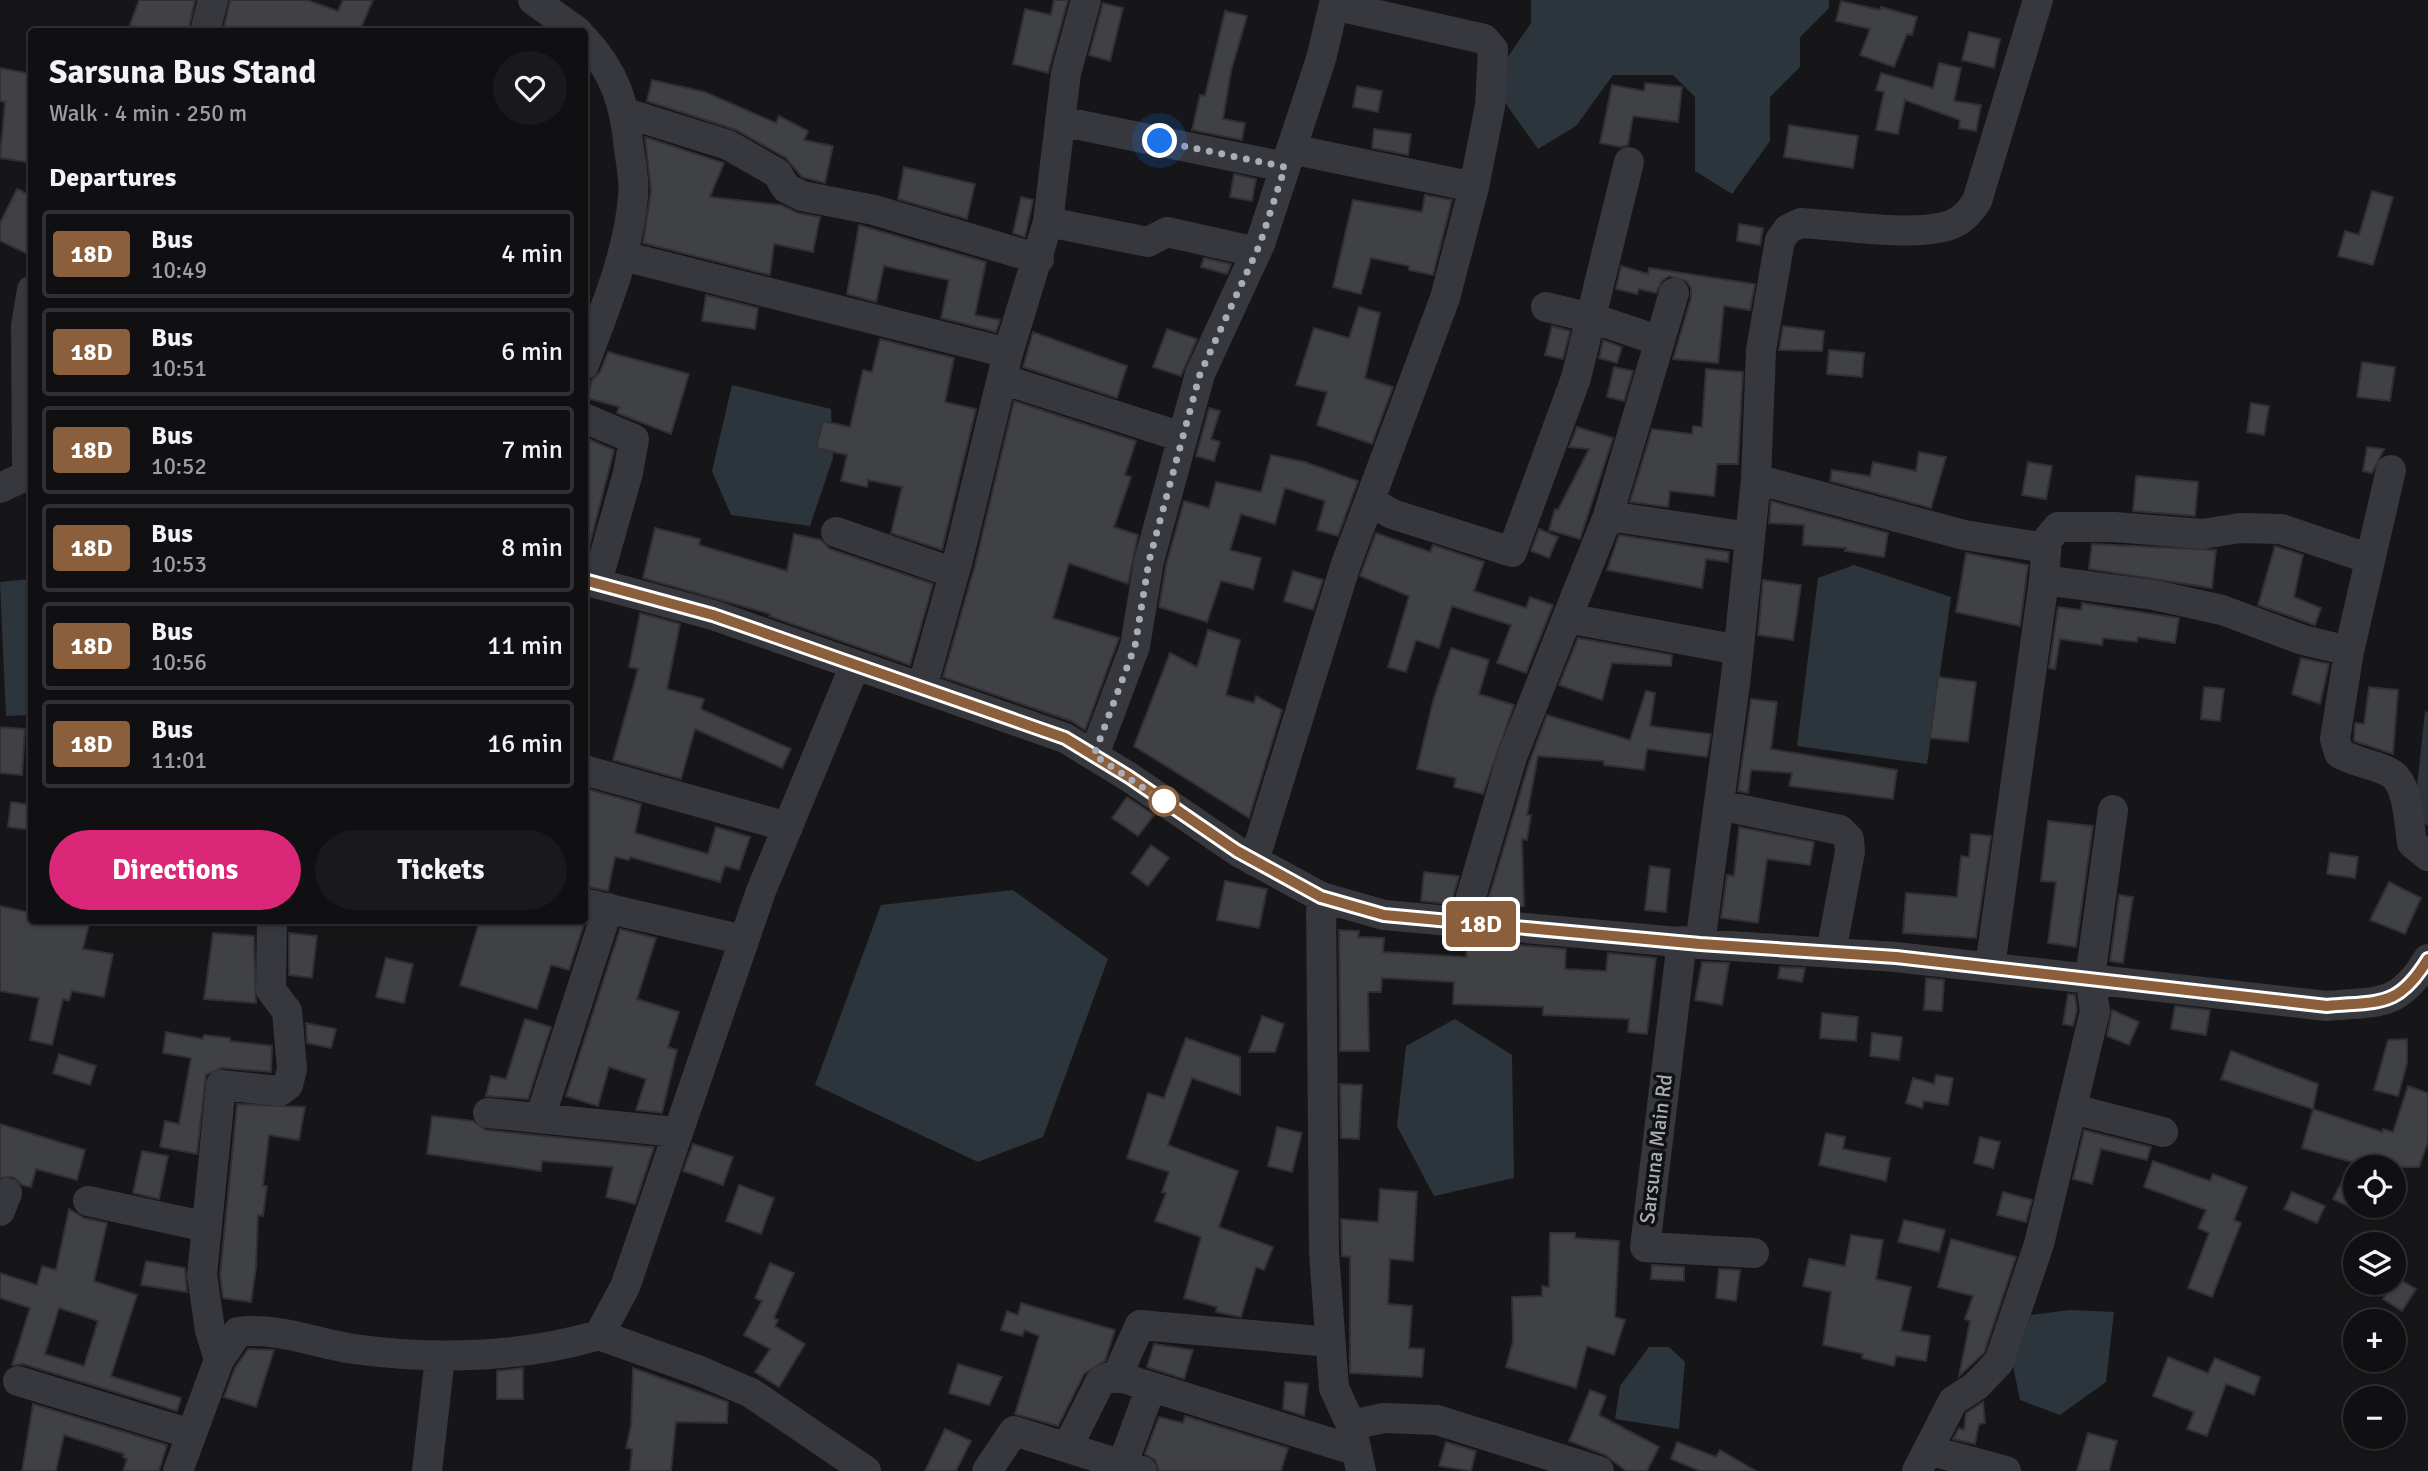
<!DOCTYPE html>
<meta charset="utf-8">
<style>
body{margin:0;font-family:Signika,sans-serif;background:#19191b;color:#f1f3f6;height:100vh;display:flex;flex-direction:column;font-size:26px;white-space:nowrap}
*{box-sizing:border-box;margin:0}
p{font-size:23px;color:#9c9d9f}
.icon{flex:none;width:38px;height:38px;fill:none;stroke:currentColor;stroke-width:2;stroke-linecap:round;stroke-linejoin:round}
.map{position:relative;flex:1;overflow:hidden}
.panel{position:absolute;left:28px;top:28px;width:560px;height:896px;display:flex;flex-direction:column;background:#101012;border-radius:7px;box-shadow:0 2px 5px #0004,0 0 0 2px #303032}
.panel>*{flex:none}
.badge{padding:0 14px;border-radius:5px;font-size:24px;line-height:46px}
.tools{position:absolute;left:2343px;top:1155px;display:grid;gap:14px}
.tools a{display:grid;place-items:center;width:63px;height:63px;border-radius:50%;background:#101012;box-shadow:0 2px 5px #0004,0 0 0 2px #303032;font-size:35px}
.you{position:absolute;width:35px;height:35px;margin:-18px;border:5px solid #fff;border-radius:50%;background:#1a73e8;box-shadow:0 0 0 10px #1a73e833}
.map>.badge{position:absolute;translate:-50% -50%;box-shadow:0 0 0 4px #fff}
h2{padding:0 21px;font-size:26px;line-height:63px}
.round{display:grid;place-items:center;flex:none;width:74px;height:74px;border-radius:37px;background:#19191b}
.summary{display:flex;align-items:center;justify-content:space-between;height:119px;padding:0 21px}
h1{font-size:33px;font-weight:700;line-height:52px}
.cta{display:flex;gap:14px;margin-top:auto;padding:14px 21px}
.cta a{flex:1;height:80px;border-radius:42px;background:#db2777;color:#fff;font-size:28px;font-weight:700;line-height:80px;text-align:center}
.cta a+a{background:#19191b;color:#f1f3f6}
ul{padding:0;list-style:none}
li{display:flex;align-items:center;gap:21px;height:88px;margin:0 14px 10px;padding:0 7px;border:4px solid #303032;border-radius:7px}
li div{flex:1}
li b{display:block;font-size:26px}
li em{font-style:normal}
li .badge{min-width:77px;font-weight:700;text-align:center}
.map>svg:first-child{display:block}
.water{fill:#2c353c}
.building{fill:#404145;stroke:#303034;stroke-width:2;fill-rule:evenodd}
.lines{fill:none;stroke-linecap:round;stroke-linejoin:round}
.minor{stroke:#37383d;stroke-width:30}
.line-casing{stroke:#fff;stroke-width:16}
.line{stroke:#8b5e3c;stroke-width:10}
.walk{stroke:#a8adb8;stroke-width:7;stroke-dasharray:0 12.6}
.stop-dot{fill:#fff;stroke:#8b5e3c;stroke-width:3.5}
.labels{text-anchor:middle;stroke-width:7;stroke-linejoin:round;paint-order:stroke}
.street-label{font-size:21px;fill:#a8adb8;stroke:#111113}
</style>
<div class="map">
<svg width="2428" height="1471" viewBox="0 0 2428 1471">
<rect width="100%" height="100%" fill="#161618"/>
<!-- water -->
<path class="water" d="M1531,0H1829V8L1800,37V67L1770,97V141L1732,194L1695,171V97L1673,75H1613L1576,126L1538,149L1501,97V67L1531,23Z
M732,385L831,409L833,458L810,526L731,515L712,471Z
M1854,565L1951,597L1927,764L1797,746L1818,578Z
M31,579V715L6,716L0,582Z
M2425,711L2428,712V826L2414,815Z
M1013,890L1108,959L1043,1137L978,1162L815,1085L881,905Z
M1455,1019L1512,1055L1514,1178L1434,1196L1397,1126L1406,1046Z
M2070,1310L2114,1312L2106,1382L2060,1415L2020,1400L2013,1366L2031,1315Z
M1649,1347H1669L1685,1362L1679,1429L1615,1419L1620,1386Z"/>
<!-- building -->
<path class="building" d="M139,0H195L188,32H150L130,25Z
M230,0H307L338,11L343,0H373L359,32H223Z
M1054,0H1068L1048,73L1013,64L1025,9L1051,15Z
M1841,1L1880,10L1881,7L1917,17L1912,35L1907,34L1894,67L1860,55L1870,29L1836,21Z
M1103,3L1123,8L1110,61L1089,55Z
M1225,11L1247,16L1231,71L1223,119L1245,123L1242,140L1192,130L1200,95L1205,96Z
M1969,32L2000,39L1994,68L1962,60Z
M1939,63L1961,68L1954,101L1981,105L1976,131L1959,128L1960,120L1905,100L1898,134L1876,130L1884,92L1876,90L1881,73L1933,88Z
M0,68L32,74V138L27,162L0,158L5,102L0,101Z
M652,80L705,92L776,123L779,116L808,131L804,140L833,146L825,183L802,177L786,158L736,130L647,101Z
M1645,83L1682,87L1678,122L1633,116L1628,145L1621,147L1600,143L1612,85L1644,91Z
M1357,86L1382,91L1378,112L1353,107Z
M1789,125L1858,136L1853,168L1784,157Z
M1374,129L1411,134L1408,155L1372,148Z
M645,137L724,163L710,197L781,205L798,213L820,217L813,252L774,244L770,275L643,243L651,191Z
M904,167L975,184L967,219L898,199Z
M1234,174L1256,179L1252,201L1230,197Z
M17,189L32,196V256L0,241V223Z
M2372,191L2393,197L2373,265L2338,256L2345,231L2359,235Z
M1425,195L1452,200L1433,275L1409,270V266L1371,258L1361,294L1333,287L1353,200L1422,212Z
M1021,197L1033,200L1025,237L1013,233Z
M1739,224L1763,228L1760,245L1737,241Z
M859,225L986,262L975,315L1000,320L996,332L941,318L949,280L884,266L876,302L847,294Z
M1204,258L1231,264L1227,274L1201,267Z
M1621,266L1648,274L1649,268L1755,284L1750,310L1724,306L1718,363L1673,359L1691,298V288L1686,281L1669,276L1662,281L1656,293L1639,289L1637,294L1616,289Z
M706,295L758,308L755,329L702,321Z
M1359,307L1380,313L1365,378L1393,387L1372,444L1317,425L1327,392L1296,385L1314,328L1349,338Z
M1552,326L1570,331L1563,359L1545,355Z
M1783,326L1824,331L1822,351L1779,350Z
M1167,329L1197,339L1181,376L1153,367Z
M1033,332L1127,366L1117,398L1023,367Z
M880,339L954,358L945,402L976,409L942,550L891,533L902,487L868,480L867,487L841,481L847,455L816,448L823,421L850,427L863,370L872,372Z
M1603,340L1622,347L1617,363L1599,358Z
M1829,350L1864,353L1862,377L1827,374Z
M608,352L689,374L671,434L617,413L619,407L587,398L592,380L600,372Z
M2362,362L2395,367L2390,401L2357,397Z
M1614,367L1633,371L1624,401L1607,397Z
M1706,369L1743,372L1738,464H1717L1714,496L1670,491L1668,507L1630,502L1652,429L1692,434L1693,426L1702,427Z
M1014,401L1136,441L1125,475L1131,477L1114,527L1138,535L1128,584L1069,563L1053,618L1119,638L1085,730L1071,721L943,677L975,565Z
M2251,403L2269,406L2264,435L2247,432Z
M1209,408L1220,411L1211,439L1220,442L1214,461L1196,456Z
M1577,427L1613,438L1580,539L1549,530L1555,509L1558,510L1589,449L1569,447Z
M584,437L614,450L587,555L584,554Z
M2367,447L2384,449L2372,473L2363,471Z
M1919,452L1946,457L1931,508L1830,481L1832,470L1870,476L1873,462L1916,471Z
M1271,455L1305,462L1358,481L1338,536L1317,530L1325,501L1285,488L1275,524L1241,514L1230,550L1261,558L1253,589L1221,581L1207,622L1159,607L1166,565L1184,501L1209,508L1216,482L1261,492Z
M2028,462L2052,466L2046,499L2022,495Z
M2136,476L2198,482L2195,516L2133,511Z
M1771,501L1888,533L1884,557L1845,551L1846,548L1803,545L1804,525L1769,523Z
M655,528L700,539L699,545L787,571L794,534L821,540L830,549L933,584L910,665L769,616L770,614L643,578Z
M1539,529L1558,537L1549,558L1531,551Z
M1376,533L1430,552L1433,545L1484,562L1474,591L1526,608L1530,597L1553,605L1526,673L1497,663L1511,625L1452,606L1439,648L1416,640L1406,672L1388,667L1409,596L1360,576Z
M1619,535L1729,552L1728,562L1706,559L1702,588L1607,570Z
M2092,544L2216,550L2212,588L2089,569Z
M2275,546L2303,555L2294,597L2321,608L2315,625L2258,605Z
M1966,553L2028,565L2020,626L1956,612Z
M1293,571L1323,580L1313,610L1284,601Z
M1763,580L1801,585L1793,640L1758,635Z
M2082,603L2179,618L2175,643L2138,637L2137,642L2103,638L2102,645L2060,639L2055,669L2049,668L2058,607L2081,610Z
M640,613L680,624L667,689L704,699L701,709L791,749L782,768L695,729L681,779L613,760L638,669L629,667Z
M1208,630L1240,640L1226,695L1254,703L1256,696L1282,710L1249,818L1134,746L1170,653L1197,667Z
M1578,638L1672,655L1671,666L1612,663L1602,700L1559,685Z
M1451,648L1489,660L1479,694L1514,705L1483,794L1454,787L1456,778L1417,769L1433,701Z
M2301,658L2329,664L2320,704L2292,694Z
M1938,677L1976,682L1968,742L1930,738Z
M2204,687L2224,689L2220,721L2201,719Z
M2369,687L2398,690L2393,754L2354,741L2355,723L2364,724Z
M1646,691L1655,693L1650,726L1711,734L1707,757L1647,749L1644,770L1604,765V761L1538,756L1527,815H1531L1527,840L1522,839L1524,906L1486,907L1529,763L1547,715L1630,740Z
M1751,699L1777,702L1771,749L1897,770L1893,799L1789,786L1792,773L1751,770L1748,793L1738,791Z
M0,727L25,729L22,775L0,773Z
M584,788L641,804L635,833L708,854L716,827L750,837L739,870L725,866L720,882L630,857L629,860L615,857L608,891L584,886Z
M1127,797L1154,815L1138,836L1112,818Z
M11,802L32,805V830L8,827Z
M2048,821L2093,826L2076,947L2048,943L2056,882L2041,881Z
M1739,827L1814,842L1810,865L1767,859L1758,923L1721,918L1727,875L1734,876Z
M1971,834L1991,836L1976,938L1903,933L1906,893L1957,897L1961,856L1969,857Z
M1151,845L1169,858L1148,886L1131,873Z
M2330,853L2358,857L2355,878L2327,874Z
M1650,866L1670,869L1666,912L1645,910Z
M1424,872L1459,876L1451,904L1421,901Z
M1225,881L1267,889L1259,928L1217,920Z
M2389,882L2421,898L2405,934L2370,920Z
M2119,895L2133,897L2123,963L2110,961Z
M0,906L32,913V920H90L83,949L113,954L104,997L72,991L69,1001L63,999L52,1045L30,1040L39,998L0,991Z
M480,920H582L585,921L569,970L551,965L537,1009L460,985Z
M620,929L656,938L637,999L679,1012L668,1047L677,1050L662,1113L636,1110L646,1079L609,1067L598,1106L566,1096Z
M1339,930L1359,931L1358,937L1384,938L1383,952L1466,957L1468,941L1566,949L1565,969L1606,971L1608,953L1656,958L1647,1034L1628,1032L1629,1019L1543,1015V1007L1453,1004L1454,982L1382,978L1381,992H1368L1369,1051H1340Z
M213,933L254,936L256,1003L204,999Z
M289,933L317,936L312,978L289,975Z
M386,958L413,964L404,1003L376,997Z
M1702,962L1729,963L1722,1005L1695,1000Z
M1780,967L1805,968L1802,982L1778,978Z
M1926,978L1944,980L1942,1011L1924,1010Z
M2068,994L2075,995L2077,1010L2073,1026L2063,1024Z
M2175,1006L2210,1010L2206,1035L2171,1029Z
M2112,1010L2139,1022L2129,1045L2107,1036Z
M1822,1013L1858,1017L1856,1041L1820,1038Z
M1262,1016L1284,1024L1275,1052H1249Z
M525,1019L551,1027L528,1099L486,1096L491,1076L506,1079Z
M306,1023L336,1029L331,1048L307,1043Z
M166,1032L203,1039L204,1035L230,1038V1041L272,1046L271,1072L222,1068L206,1075L197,1154L160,1147L165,1121L179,1124L191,1058L163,1053Z
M1872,1033L1902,1037L1899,1060L1870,1056Z
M1186,1038L1240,1057V1095L1192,1078L1168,1145L1238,1171L1219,1227L1273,1247L1264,1270L1256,1267L1241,1317L1216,1312L1217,1307L1184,1298L1201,1237L1155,1221L1166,1193L1162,1192L1169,1172L1127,1158L1148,1093L1164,1098Z
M2407,1039V1063L2398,1096L2374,1090L2388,1040Z
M2231,1051L2318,1084L2313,1109L2221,1079Z
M59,1054L96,1066L90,1085L53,1073Z
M1936,1075L1953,1078L1948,1105L1924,1101L1922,1108L1906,1103L1913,1078L1934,1084Z
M1340,1084L1362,1085L1359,1139L1341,1138Z
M2408,1086L2428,1093V1142L2419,1167H2356V1210L2333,1199L2352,1162L2302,1148L2313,1109L2382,1132L2383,1129L2393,1132Z
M237,1104L305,1107L299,1140L269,1135L263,1186H267L263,1216L258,1215L256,1268L251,1302L223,1298L220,1275Z
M432,1116L473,1121L486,1130L654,1147L635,1204L606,1197L613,1167L542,1161L541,1171L427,1154Z
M0,1124L85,1150L77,1180L36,1169L31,1187L22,1185L13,1177L0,1178Z
M1277,1127L1302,1133L1292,1172L1268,1166Z
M2084,1130L2151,1147L2147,1160L2101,1149L2092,1184L2073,1179Z
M1826,1133L1845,1137L1843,1149L1890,1158L1886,1181L1819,1165Z
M1980,1137L2000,1142L1993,1168L1974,1163Z
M693,1144L733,1157L723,1185L683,1171Z
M142,1151L168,1156L159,1199L133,1193Z
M2153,1161L2210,1181L2213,1174L2247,1187L2234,1220L2241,1223L2212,1297L2188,1288L2209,1233L2198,1228L2206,1210L2144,1187Z
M739,1185L774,1198L761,1234L726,1221Z
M1380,1189L1417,1192L1413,1261L1390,1259L1388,1304L1412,1306L1409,1348L1424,1349L1422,1377L1350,1373V1257L1342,1256L1341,1219L1378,1222Z
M2003,1192L2032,1200L2026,1222L1997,1215Z
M2292,1192L2325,1206L2317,1223L2284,1209Z
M69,1209L84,1218L107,1223L94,1281L137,1295L111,1376L181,1398L177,1411L23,1364L12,1365L30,1308L0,1298V1273L37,1285L42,1266L56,1270ZM59,1308L98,1321L84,1366L45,1354Z
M1904,1220L1945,1230L1939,1252L1898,1242Z
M1550,1233H1575V1238L1619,1241L1615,1317L1625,1320L1614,1355L1587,1346L1576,1388L1506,1367L1513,1341L1512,1297L1542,1296V1286L1549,1287Z
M1851,1235L1883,1240L1876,1279L1911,1287L1901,1331L1930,1336L1926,1361L1896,1356L1894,1366L1862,1358L1863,1354L1823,1345L1831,1292L1803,1286L1809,1259L1845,1266Z
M1951,1239L2016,1257L1984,1353L1959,1376L1970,1321L1965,1319L1973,1296L1938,1287Z
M146,1261L185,1268L187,1292L141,1285Z
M770,1263L794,1273L774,1318L778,1320L775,1326L805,1344L779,1387L755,1372L770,1349L744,1335L762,1301L755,1298Z
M1652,1265L1684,1267V1281L1651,1279Z
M1719,1269L1740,1270L1736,1301L1716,1298Z
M2396,1277L2416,1289L2402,1311L2383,1299Z
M1021,1303L1115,1330L1105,1361L1084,1374L1058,1426L1015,1414L1039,1336L1025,1330L1022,1336L1001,1330L1007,1311L1018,1315Z
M1154,1344L1193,1350L1184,1379L1147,1367Z
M248,1349L274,1350L256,1407L224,1397L235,1368Z
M2168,1357L2208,1373L2215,1358L2260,1377L2254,1395L2226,1384L2207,1436L2187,1429L2194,1412L2153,1396Z
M958,1364L1002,1377L989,1405L949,1393Z
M523,1368V1399H497V1371Z
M633,1368L728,1402L727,1423L676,1422L671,1471H630L632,1449L626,1448L631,1426Z
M1285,1382L1308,1384L1304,1416L1283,1409Z
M1590,1390L1606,1396L1599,1415L1659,1447L1647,1471H1626L1605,1455L1569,1441Z
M1983,1402L1985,1423L1979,1424L1975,1444L1953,1439L1959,1428L1964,1430L1966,1413Z
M33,1404L167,1445L159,1471H123L127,1459L123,1457L124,1454L64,1435L56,1471H22Z
M1185,1416L1288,1448L1281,1471H1159L1155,1460L1145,1454L1159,1417L1183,1423Z
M945,1429L971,1441L956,1471H925Z
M2088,1433L2117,1441L2109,1471H2077Z
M1446,1442L1476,1451L1471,1471L1439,1466Z
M1677,1442L1716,1457L1720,1450L1756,1471H1700L1671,1459Z"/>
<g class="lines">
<!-- minor -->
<path class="minor" d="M533,0L578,32
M2038,0L1977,201C1969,214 1959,224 1943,227C1906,236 1840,225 1801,223L1788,229L1780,240L1761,350L1756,479L1964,535L2046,548
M205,32L213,0
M584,39C615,72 625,104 629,149C631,164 635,181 633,197C628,256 604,310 584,365
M626,113L728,145L777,173L786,188L802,196L874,210L1039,259
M1060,121L1285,167
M1291,149L1474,187
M1048,222L1148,242L1167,232L1256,252
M623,256L1008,353
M1546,307L1592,318L1660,341
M1002,379L1182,437
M584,418L634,439L628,473L597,582
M2391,470L2349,651L2335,739L2339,753C2355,763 2380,765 2392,774C2409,786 2409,824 2412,843L2428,856
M27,473L26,325L32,290
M0,488L32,473
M1370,501L1392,514L1512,552L1576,378L1629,162
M1608,516L1674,293
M836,532L954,573
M584,580L713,615L1065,738L1129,777L1237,851L1321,897L1384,915L1700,944L1896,957L2327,1006C2379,1001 2398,1008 2428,959
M1739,650L1567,618L1608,516L1750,537
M2349,651L2303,640L2222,610L2154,595L2044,580L2047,540L2058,527H2114L2203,534L2240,528L2281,529L2370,559
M922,688L958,560L1008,353L1048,222L1066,73L1086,0
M1094,755L1135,646L1149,561L1200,374L1260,244L1321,59L1335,0
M584,770L788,827
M1719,805L1840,830L1849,839L1850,852L1831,952
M1254,861L1346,564L1445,298L1474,187L1490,106L1493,49L1484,39L1334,5
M1321,897L1324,1253L1334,1388L1351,1425L1361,1471
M584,903L744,940
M1463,924L1512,757L1567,618
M1682,941L1645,1247L1754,1253
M1700,944L1736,676L1756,479
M1990,967L2044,580
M2073,1109L2163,1132
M488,1113L676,1132
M540,1118L608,908
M88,1201L207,1227
M0,1211L7,1193
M599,1335L700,1371L751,1393L866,1471
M219,1360L210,1330L202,1275L221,1085L280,1091L288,1085L292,1069L287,1011L271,990L272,920
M1116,1378L1140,1325L1330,1342
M18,1381L191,1434
M1351,1425L1384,1418L1437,1420L1599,1471
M1068,1446L1100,1382L1110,1377L1123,1378L1357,1451
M1928,1450L2006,1471
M1123,1463L1151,1387
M178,1471L219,1360L238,1332C277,1327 315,1343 354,1349C434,1360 521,1358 599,1335L625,1287L761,891L855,665
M427,1471L440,1357
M987,1471L1014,1431L1142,1471
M1917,1471L1953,1401L1976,1386L1999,1362L2039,1244L2095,1011L2090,977L2113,810"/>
</g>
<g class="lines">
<!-- line casing -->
<g class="line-casing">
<path id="line" d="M584,580L713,615L1065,738L1129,777L1237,851L1321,897L1384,915L1700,944L1896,957L2327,1006C2380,1001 2398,1008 2428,959"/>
</g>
<!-- line -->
<use href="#line" class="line"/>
<!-- walk -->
<path class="walk" d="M1160,141L1285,167L1260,244L1200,374L1149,561L1135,646L1094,755L1172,807L1164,801"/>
</g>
<!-- markers -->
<circle class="stop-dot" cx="1164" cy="801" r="14"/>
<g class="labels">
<!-- street labels -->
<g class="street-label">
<text transform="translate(1656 1149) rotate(-83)" y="7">Sarsuna Main Rd</text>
</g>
</g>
</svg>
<div class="tools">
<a><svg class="icon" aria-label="locate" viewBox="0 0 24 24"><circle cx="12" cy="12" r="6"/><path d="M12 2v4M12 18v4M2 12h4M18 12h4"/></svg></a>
<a><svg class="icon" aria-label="layers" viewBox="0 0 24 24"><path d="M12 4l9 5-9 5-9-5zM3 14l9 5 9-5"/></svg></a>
<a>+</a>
<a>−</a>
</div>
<div class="you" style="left:1160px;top:141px"></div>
<b class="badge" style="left:1481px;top:924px;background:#8b5e3c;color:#fff">18D</b>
<section class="panel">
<div class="summary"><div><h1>Sarsuna Bus Stand</h1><p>Walk · 4 min · 250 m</p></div><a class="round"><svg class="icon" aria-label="heart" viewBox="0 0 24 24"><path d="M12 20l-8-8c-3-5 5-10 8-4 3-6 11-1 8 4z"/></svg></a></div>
<h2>Departures</h2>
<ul>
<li><span class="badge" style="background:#8b5e3c;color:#fff">18D</span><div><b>Bus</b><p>10:49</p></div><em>4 min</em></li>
<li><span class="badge" style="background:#8b5e3c;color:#fff">18D</span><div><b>Bus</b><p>10:51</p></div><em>6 min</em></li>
<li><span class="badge" style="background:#8b5e3c;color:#fff">18D</span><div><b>Bus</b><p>10:52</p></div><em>7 min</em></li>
<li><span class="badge" style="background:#8b5e3c;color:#fff">18D</span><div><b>Bus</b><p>10:53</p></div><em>8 min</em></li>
<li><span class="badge" style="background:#8b5e3c;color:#fff">18D</span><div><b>Bus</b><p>10:56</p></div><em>11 min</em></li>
<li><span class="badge" style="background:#8b5e3c;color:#fff">18D</span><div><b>Bus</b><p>11:01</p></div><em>16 min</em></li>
</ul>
<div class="cta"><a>Directions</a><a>Tickets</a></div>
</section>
</div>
